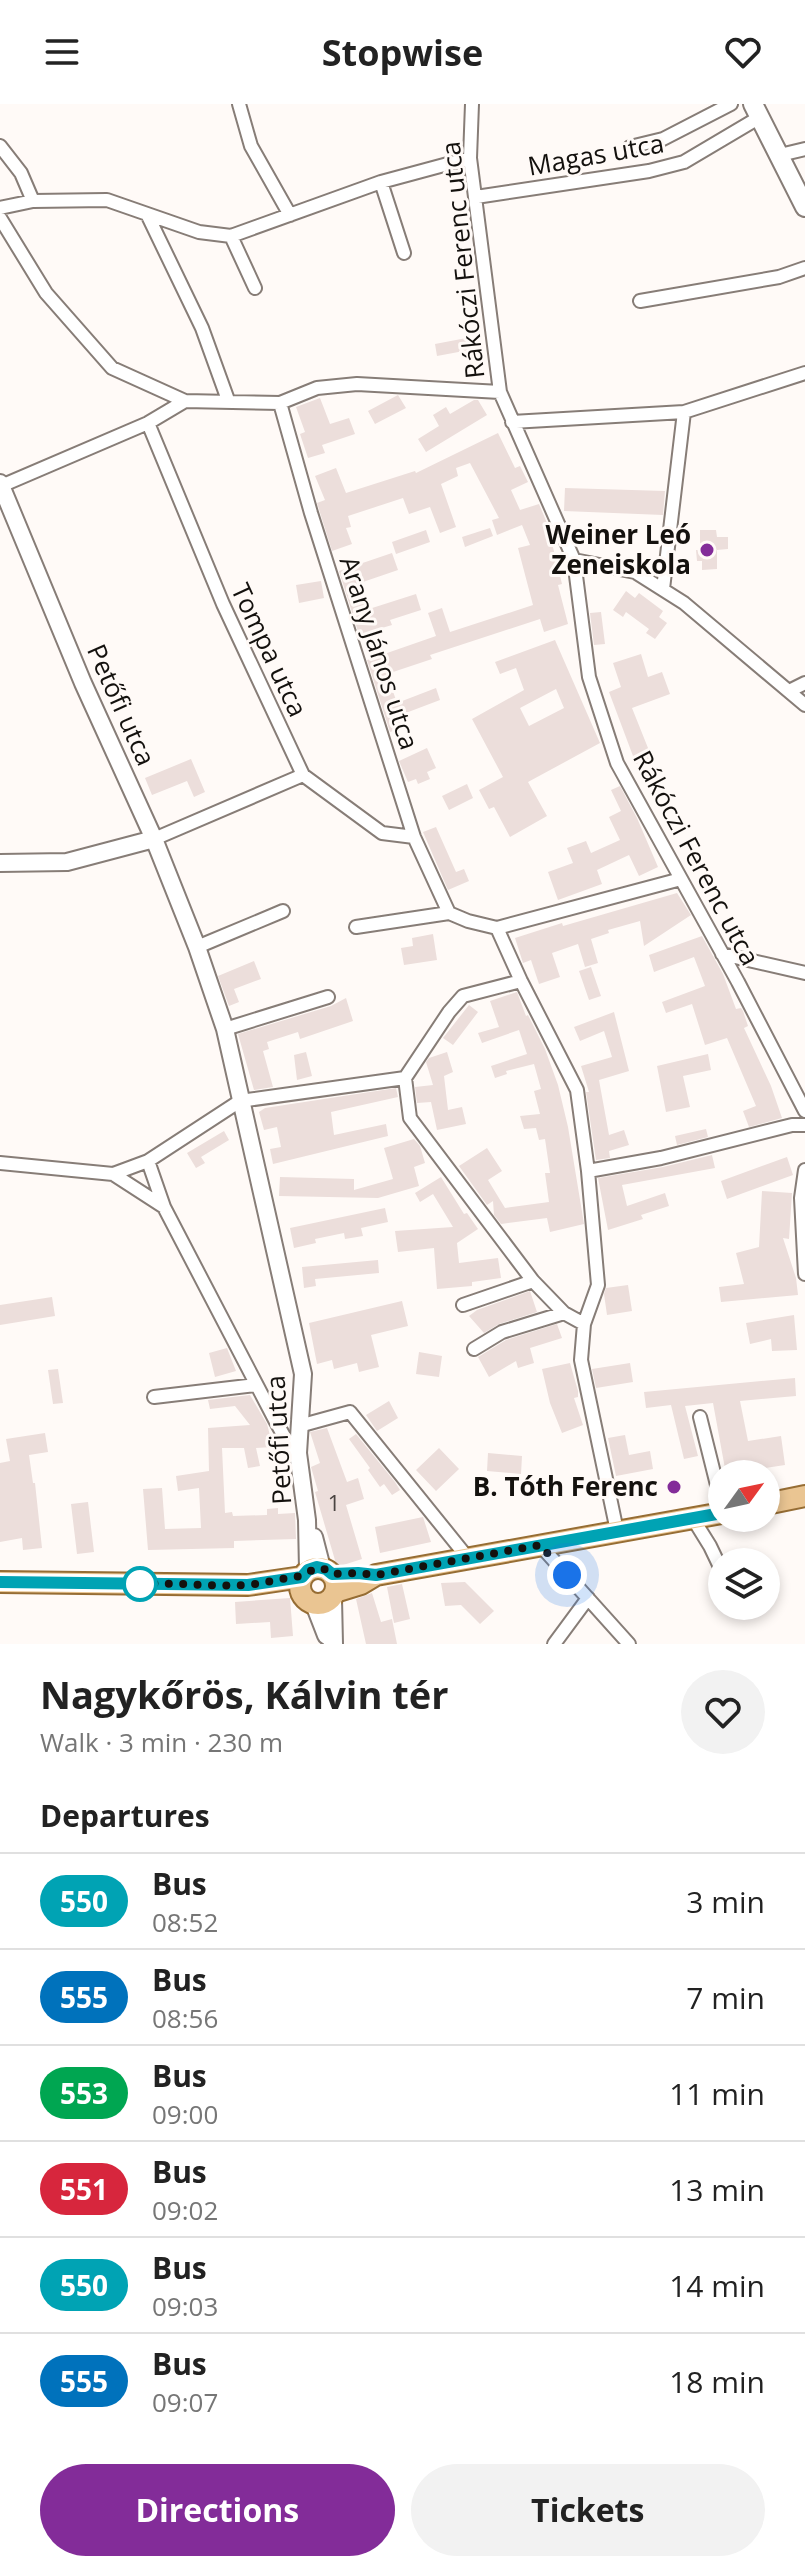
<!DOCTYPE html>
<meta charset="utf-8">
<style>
body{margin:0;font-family:"Open Sans",sans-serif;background:#f2f2f2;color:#222;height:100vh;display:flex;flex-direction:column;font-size:30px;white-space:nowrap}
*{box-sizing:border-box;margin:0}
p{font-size:26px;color:#767676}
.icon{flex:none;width:44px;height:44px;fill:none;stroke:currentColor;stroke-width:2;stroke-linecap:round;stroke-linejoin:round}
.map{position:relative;height:1540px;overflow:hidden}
.details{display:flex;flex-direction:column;background:#fff;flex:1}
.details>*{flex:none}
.badge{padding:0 16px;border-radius:26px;font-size:28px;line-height:52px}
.needle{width:52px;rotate:57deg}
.controls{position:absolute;left:708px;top:1356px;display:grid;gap:16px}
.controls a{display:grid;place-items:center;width:72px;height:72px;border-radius:50%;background:#fff;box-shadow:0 4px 12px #0003;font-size:40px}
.you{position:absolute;width:40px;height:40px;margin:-20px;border:6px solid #fff;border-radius:50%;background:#1a73e8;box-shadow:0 0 0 12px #1a73e833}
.map>.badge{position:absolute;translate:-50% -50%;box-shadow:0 0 0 4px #fff}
h2{padding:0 40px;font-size:30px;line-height:72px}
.round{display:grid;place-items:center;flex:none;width:84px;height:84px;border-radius:42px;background:#f2f2f2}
.head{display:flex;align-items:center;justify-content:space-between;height:136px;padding:0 40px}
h1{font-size:38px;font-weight:700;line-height:60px}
.cta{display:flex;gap:16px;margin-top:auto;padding:16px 40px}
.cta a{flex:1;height:92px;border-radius:48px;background:#832c99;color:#fff;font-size:32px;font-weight:700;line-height:92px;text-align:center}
.cta a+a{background:#f2f2f2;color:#222}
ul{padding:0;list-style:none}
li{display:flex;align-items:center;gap:24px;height:96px;padding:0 40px;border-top:2px solid #e0e0e0}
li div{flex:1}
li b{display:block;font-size:30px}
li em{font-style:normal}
li .badge{min-width:88px;font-weight:700;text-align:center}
header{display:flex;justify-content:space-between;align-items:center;height:104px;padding:0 40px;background:#fff;font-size:36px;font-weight:700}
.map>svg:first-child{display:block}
.building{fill:#ecdedb;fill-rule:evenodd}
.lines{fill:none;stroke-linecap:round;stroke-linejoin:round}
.minor-casing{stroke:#877d77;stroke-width:16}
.tertiary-casing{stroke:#877d77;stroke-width:20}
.secondary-casing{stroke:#877d77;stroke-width:22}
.primary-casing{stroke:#966d34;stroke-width:24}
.minor{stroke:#fff;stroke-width:12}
.tertiary{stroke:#fff;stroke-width:16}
.secondary{stroke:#fff;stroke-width:18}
.primary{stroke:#eac592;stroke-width:20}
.line-casing{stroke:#fff;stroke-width:18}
.line{stroke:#00a3b4;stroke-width:12}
.walk{stroke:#14110e;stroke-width:8;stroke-dasharray:0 14.4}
.poi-dot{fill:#832c99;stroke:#fffaf7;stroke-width:3}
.stop-dot{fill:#fff;stroke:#00a3b4;stroke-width:4}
.labels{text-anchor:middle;stroke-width:6;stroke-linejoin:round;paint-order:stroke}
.number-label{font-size:22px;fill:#4a4441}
.street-label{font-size:26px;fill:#14110e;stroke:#fffaf7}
.poi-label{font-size:26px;font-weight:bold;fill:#14110e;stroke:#fffaf7;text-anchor:end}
</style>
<header><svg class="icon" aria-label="menu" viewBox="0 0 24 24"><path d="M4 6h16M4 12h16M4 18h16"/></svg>Stopwise<svg class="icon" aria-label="heart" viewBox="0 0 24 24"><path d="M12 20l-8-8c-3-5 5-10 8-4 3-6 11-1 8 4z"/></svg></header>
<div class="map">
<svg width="805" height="1540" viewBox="0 0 805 1540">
<rect width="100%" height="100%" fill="#fffaf7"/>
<!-- building -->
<path class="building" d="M477,232L480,244L437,252L435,240Z
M398,291L406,304L375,320L368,307Z
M320,294L330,320L349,314L355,330L322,341L325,349L308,354L300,330L305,328L296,303Z
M474,296H478L487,311L426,348L418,335L439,322L433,311L446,303L450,310Z
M498,329L515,364L520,362L528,378L511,386L520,406L539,400L547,419L562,480L558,481L568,520L544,528L540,515L430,551L432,555L387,570L397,599L436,584L440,596L403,610L408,622L390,628L367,556L436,532L428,509L442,504L450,528L533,501L518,444L530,441L522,421L497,431L492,416L499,414L470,359L456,364L458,372L441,380L456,423L440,429L430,403L409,410L403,394L348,412L351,423L346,424L352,440L332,447L317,399L325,396L315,372L336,364L346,389L415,367L416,369Z
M565,384L665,387L663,411L564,407Z
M490,424L493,432L465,443L462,433Z
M426,426L430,438L396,450L392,438Z
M700,426H716L717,433H728V445L717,446V465L702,466V457H697L696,446H700Z
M392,449L398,466L360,479L369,505L416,490L421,506L390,516L392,521L375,526L377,532L361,537L339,467Z
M321,477L324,494L299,499L296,481Z
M626,487L635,494L639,489L663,507L659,513L667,519L655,535L646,529L649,525L626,508L623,513L613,506Z
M601,508L605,540L594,541L590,509Z
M555,536L600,639L528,678L547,712L510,733L494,703L489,705L479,686L503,673L472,615L524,586L516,564L500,570L495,558ZM556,585L564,604L529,622L520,604Z
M641,550L648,573L662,568L670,590L632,604L652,654L636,660L609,588L621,583L613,559Z
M427,644L436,664L427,668L430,675L418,680L416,675L408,678L399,657Z
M191,655L205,688L194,693L187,677L152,691L145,674Z
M467,680L473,694L449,706L442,692Z
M620,682L637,714L658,763L639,772L629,751L597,766L602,780L558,796L548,768L573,759L567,744L586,737L591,749L620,736L609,713L621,707L611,686Z
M436,723L456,768L464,765L469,777L448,786L423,728Z
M677,789L691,811L644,842L640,817L608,826L609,829L591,835L598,859L585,863L578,840L552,849L560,873L539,880L531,856L523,859L515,834L562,819L563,822Z
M433,830L437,856L404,861L401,844L413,842L412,834Z
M702,832L723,870L736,905L741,904L743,907L748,922L744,924L771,982L782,1014L749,1023L743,1007L756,1002L727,934L705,941L692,900L666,909L662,898L705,882L694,853L654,868L649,851Z
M254,857L261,875L234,885L239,898L229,902L218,872Z
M591,863L601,892L589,896L579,867Z
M517,888L526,912L528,911L545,945L558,981L568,1023L584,1120L550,1128L547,1114L501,1120L494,1111L493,1097L487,1101L459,1062L487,1044L502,1067L488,1076L505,1104L549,1098L545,1069H550L545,1035L539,1036L536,1024L524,1025L520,1012L540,1010L534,987L541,985L534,960L506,967L507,970L495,974L491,962L527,950L519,926L482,939L478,929L499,923L490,897Z
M346,894L353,917L300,935L298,928L267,938L269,945L263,947L273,983L254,986L238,930L331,902Z
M469,901L478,908L453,941L443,934Z
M614,908L629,967L599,976L609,1031L624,1026L629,1041L609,1047L610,1054L596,1056L586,988H589L581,962L612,953L604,927L580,937L574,923Z
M306,948L312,972L297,976L294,951Z
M447,948L453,968L444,972L448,1006L462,1003L466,1020L437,1026L431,998L417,999L415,983L433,981L426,958L429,954Z
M708,950L711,966L683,972L690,1003L666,1008L657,962Z
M396,984L398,993L331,1008L334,1031L386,1020L388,1032L273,1060L270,1045L281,1043L277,1023L264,1026L259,1008L265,1004Z
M706,1025L708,1033L677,1041L675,1032Z
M224,1027L229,1036L201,1053L205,1059L196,1064L187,1049Z
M414,1035L420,1042L425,1059L414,1063L419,1082L378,1094L279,1092L280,1073L354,1075V1086L393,1075L384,1044Z
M712,1051L715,1064L622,1081L627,1102L665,1089L669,1102L641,1111L643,1115L608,1126L598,1074L663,1063Z
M787,1053L793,1071L727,1095L721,1077Z
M441,1073L464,1110L467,1109L478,1125L457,1139L459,1159L498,1154L501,1174L472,1178V1182L437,1185L434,1144L398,1148L395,1127L453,1123L433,1090L420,1098L415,1089Z
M762,1087L792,1089L789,1135L783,1134L796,1174L798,1191L721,1198L719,1183L744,1180L736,1149L759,1143Z
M385,1104L388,1118L361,1124L363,1132L345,1135L344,1129L315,1135L316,1139L294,1144L290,1124Z
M378,1156L379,1169L315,1175L316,1182L304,1184L302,1163Z
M628,1181L632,1207L607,1211L604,1190L606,1184Z
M530,1187L537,1208L499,1220L484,1229L469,1212L477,1206Z
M52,1193L55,1212L0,1221V1201Z
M402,1197L408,1222L371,1231L379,1263L359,1268L357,1259L334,1265L332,1256L317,1260L309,1219Z
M794,1211L797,1246L772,1247L771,1235L750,1240L746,1219Z
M557,1220L562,1234L530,1244L534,1259L518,1264L516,1257L489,1273L478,1253L506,1236Z
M227,1244L236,1267L215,1273L209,1249Z
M419,1248L442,1252L439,1273L416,1270Z
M570,1259L578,1287V1293L574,1294L583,1321L562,1329L550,1299L542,1265Z
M630,1259L633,1278L596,1284L592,1265Z
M58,1265L63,1299L53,1300L48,1266Z
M795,1274L796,1292L740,1297L748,1337L781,1332L785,1361L726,1370L713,1299L685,1302L698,1352L684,1355L671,1301L646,1304L644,1288Z
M250,1291L267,1320L273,1343L256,1344L260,1362L248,1364L244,1344H222L225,1409L232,1408L233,1412L267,1411V1405L278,1404V1410L295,1409L296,1435L234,1437V1444L148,1446L143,1385L162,1384L165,1425L201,1424L199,1384L178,1387L176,1372L209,1367L208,1324L250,1321L235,1302L210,1305L208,1296Z
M389,1297L398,1314L377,1327L366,1311Z
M327,1324L347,1378L358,1374L364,1395L346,1401L362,1455L337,1463L315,1388L318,1387L311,1363L320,1359L310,1328Z
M45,1329L48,1348L29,1351L33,1379H35L42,1444L23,1446L22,1434L0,1438V1359L10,1357L6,1335Z
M356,1330L395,1378L400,1386L392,1391L384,1380L380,1383L368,1366L370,1364L349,1335Z
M625,1331L629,1351L650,1347L653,1365L616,1372L608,1334Z
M439,1344L459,1365L436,1387L416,1366Z
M488,1349L522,1352L521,1370L487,1367Z
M88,1398L94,1448L77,1450L71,1400Z
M423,1413L431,1438L380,1449L375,1423Z
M465,1478L494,1507L480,1520L461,1501L445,1502L441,1479Z
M402,1480L410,1515L394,1519L387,1483Z
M372,1489L381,1518L392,1515L397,1540H366L356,1495Z
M290,1494L293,1532L271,1534L270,1518L236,1520L235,1498Z"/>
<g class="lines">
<!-- minor casing -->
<g class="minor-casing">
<path id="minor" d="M239,0L251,42L290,111
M472,0L470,54L500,288L574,456L589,573L617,659L738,878L805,1007
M0,42L21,69L33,97
M630,43L663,35L731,0
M780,51L805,45
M381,78L404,149
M476,93L649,67L684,58L760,13
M0,104L33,97L107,96L199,128L231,132L381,78L470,54
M147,110L202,224L228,296
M0,114L46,189L112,264L185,297L280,299L317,284L357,280L500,288
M231,132L255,184
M640,197L779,173L805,164
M280,299L311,409L414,733L449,809L468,817L497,824L521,877L577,986L588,1067L598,1181L584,1220L581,1256L617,1427
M512,318L684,308L805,269
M148,319L223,500L303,671L382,729L414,733
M1,382L148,319L185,297
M574,456L635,468L684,499L805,601
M663,485L684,308
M789,587L805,579
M154,735L303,671
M356,823L449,809
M497,824L681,775
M197,843L283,807
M722,850L805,869
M521,877L463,892L449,908L405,974L410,1014L533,1177L564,1209L584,1220
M225,925L328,893
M148,1057L164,1103L275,1316L285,1334L298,1349
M0,1059L113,1070L148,1057L240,997L405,974
M805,1066L801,1094L805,1170
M588,1067L661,1054L792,1021H805
M113,1070L164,1103
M463,1201L533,1177
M474,1245L502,1228L564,1209
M154,1293L256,1281
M700,1313L722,1401
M299,1322L350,1308L467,1453
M692,1413L710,1442L721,1465
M540,1441L629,1540
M554,1540L588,1494"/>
</g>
<!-- tertiary casing -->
<g class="tertiary-casing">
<path id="tertiary" d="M0,379L83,579L154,735L197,843L225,925L303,1270L298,1349L307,1416L308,1466
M0,759L67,758L154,735
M314,1433L322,1464"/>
</g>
<!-- secondary casing -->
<g class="secondary-casing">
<path id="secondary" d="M753,0L805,103
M332,1495L333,1540
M315,1500L327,1531"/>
</g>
<!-- primary casing -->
<g class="primary-casing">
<path id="primary" d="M766,1400L805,1392
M300 1482a18 18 0 1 1 36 0a18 18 0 1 1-36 0Z
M0,1478L248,1481L302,1473
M335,1488L361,1480L376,1471L722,1409"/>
</g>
<!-- minor -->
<use href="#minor" class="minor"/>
<!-- tertiary -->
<use href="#tertiary" class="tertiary"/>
<!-- secondary -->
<use href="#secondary" class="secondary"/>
<!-- primary -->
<use href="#primary" class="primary"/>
</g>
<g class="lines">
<!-- line casing -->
<g class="line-casing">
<path id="line" d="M0,1478L248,1481L302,1473L308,1466L317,1463L326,1465L332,1470L358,1469L376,1471L722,1409"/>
</g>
<!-- line -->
<use href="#line" class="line"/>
<!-- walk -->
<path class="walk" d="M140,1480C175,1478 210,1483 246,1481C262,1480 278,1475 294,1473C310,1472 316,1456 332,1470L358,1469L376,1471L540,1441L567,1471"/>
</g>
<!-- markers -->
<g class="poi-dot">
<circle cx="707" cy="446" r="8"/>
<circle cx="674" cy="1383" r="8"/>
</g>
<circle class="stop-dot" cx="140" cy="1480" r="16"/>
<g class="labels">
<!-- number labels -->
<g class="number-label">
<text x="334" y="1407">1</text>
</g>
<!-- street labels -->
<g class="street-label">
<text transform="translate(596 51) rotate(-10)" y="9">Magas utca</text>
<text transform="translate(463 156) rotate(-96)" y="9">Rákóczi Ferenc utca</text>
<text transform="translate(269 546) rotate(65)" y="9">Tompa utca</text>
<text transform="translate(379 549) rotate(72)" y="9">Arany János utca</text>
<text transform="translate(121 601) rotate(66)" y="9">Petőfi utca</text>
<text transform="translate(696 754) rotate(62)" y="9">Rákóczi Ferenc utca</text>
<text transform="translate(279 1336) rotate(-93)" y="9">Petőfi utca</text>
</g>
<!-- poi labels -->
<g class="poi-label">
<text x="691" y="440">Weiner Leó<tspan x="691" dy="30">Zeneiskola</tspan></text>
<text x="658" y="1392">B. Tóth Ferenc</text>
</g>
</g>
</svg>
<div class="controls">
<a><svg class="needle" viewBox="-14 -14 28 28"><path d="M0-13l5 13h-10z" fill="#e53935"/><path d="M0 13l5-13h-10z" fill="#767676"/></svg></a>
<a><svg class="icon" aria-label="layers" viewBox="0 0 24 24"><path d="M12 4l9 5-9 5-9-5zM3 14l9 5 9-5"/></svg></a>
</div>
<div class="you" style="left:567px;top:1471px"></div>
</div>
<section class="details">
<div class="head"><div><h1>Nagykőrös, Kálvin tér</h1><p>Walk · 3 min · 230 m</p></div><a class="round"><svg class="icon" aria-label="heart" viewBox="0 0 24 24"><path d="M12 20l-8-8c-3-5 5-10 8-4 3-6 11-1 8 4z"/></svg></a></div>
<h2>Departures</h2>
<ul>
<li><span class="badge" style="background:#00a3b4;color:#fff">550</span><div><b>Bus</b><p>08:52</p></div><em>3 min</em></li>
<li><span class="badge" style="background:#0072bc;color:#fff">555</span><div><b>Bus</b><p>08:56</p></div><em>7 min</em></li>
<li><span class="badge" style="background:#00a651;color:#fff">553</span><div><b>Bus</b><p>09:00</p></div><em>11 min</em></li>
<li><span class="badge" style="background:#d7263d;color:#fff">551</span><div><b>Bus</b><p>09:02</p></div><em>13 min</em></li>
<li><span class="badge" style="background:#00a3b4;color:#fff">550</span><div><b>Bus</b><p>09:03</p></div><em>14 min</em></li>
<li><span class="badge" style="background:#0072bc;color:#fff">555</span><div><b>Bus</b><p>09:07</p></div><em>18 min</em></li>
</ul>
<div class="cta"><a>Directions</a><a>Tickets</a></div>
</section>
